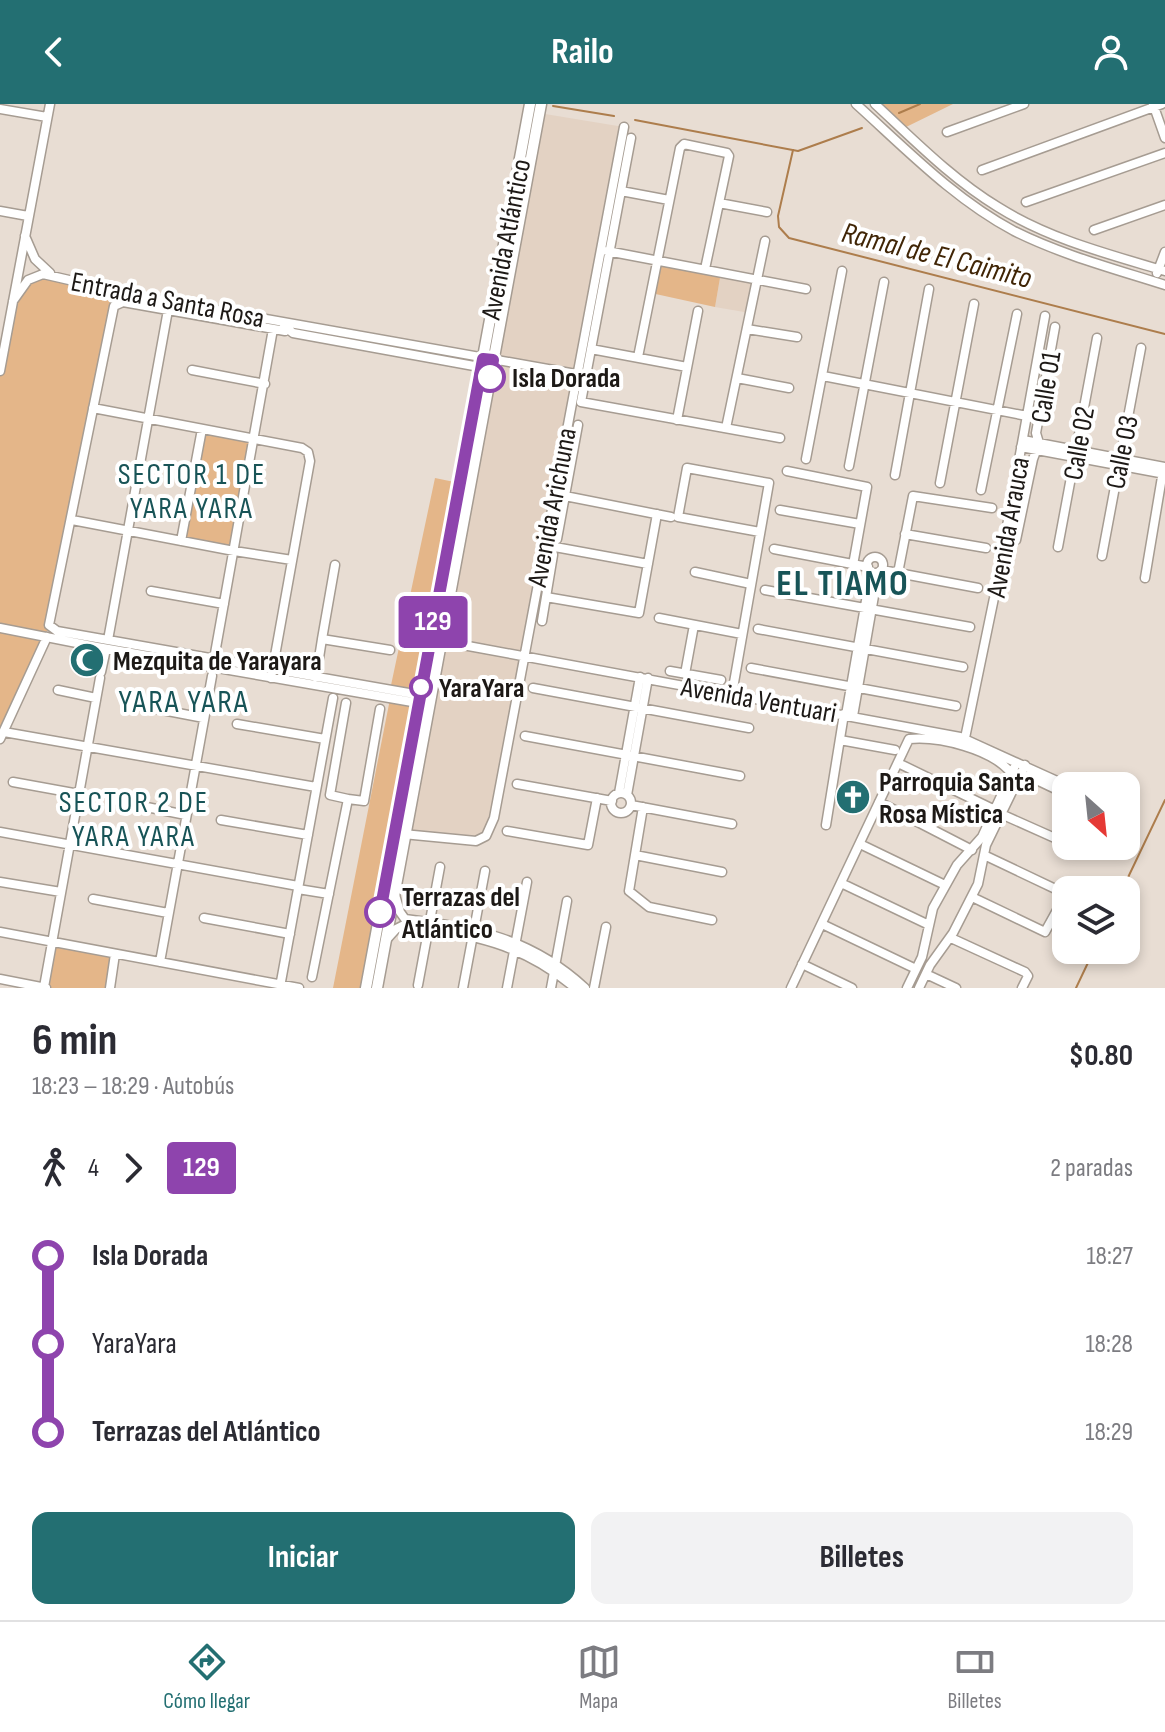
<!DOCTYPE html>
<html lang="es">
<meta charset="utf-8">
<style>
body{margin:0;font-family:"Sofia Sans Condensed",sans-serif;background:#f2f2f3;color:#2b2b33;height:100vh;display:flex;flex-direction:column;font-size:30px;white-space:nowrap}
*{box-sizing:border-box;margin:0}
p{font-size:26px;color:#7c7c81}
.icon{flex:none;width:44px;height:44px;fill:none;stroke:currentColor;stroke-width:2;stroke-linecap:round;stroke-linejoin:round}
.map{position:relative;height:884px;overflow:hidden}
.panel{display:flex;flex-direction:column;background:#fff;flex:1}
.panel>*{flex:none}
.badge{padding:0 16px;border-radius:6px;font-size:28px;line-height:52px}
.needle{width:52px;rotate:153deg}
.fabs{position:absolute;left:1052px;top:668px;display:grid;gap:16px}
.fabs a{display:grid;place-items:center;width:88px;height:88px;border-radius:16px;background:#fff;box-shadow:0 4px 12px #0003;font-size:40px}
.map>.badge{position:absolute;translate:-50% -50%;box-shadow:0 0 0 4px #fff}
.legs{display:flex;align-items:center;gap:12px;height:88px;padding:0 32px;font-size:26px}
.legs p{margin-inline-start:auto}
.headline{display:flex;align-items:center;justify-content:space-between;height:136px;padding:0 32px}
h1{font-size:44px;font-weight:700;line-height:60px}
.action{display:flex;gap:16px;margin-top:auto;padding:16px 32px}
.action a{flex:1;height:92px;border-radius:16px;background:#236f72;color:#fff;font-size:32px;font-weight:700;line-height:92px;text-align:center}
.action a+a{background:#f2f2f3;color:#2b2b33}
ul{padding:0 32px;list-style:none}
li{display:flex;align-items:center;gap:28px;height:88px;font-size:30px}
li i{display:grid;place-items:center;width:12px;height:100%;margin:0 10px;background:currentColor}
li i::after{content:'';width:20px;height:20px;margin:-10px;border:6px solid;border-radius:50%;background:#fff}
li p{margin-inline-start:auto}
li:first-child i{background:linear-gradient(#0000 50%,currentColor 0)}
li:last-child i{background:linear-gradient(currentColor 50%,#0000 0)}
header{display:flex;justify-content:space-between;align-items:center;height:104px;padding:0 32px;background:#236f72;color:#fff;font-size:36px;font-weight:700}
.tab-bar{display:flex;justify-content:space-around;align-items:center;height:112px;border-top:2px solid #e1e1e2;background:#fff;font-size:22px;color:#7c7c81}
.tab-bar a{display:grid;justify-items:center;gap:4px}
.tab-bar .on{color:#236f72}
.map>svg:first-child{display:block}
.built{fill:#e3d2c3}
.green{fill:#e4b689}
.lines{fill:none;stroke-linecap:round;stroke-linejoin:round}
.stream{stroke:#ad7d4c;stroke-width:2}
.minor-casing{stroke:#a69c92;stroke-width:11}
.major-casing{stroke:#a69c92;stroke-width:13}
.minor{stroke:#fff;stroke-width:8}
.major{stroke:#fff;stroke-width:10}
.line-1-casing{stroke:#fff;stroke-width:18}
.line-1{stroke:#8e44ad;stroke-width:12}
.stop-1-dot{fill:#fff;stroke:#8e44ad;stroke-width:4}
.labels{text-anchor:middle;stroke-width:8;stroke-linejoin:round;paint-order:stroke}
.street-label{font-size:28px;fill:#1d1916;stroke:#fff}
.stop-label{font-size:28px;font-weight:bold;fill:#1d1916;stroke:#fff;text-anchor:start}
.poi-label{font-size:28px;font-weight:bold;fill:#1d1916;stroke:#fff;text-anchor:start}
.water-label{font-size:30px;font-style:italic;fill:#402506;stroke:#fff}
.neighbourhood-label{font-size:30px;letter-spacing:2px;fill:#185457;stroke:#fff}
.quarter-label{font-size:32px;letter-spacing:2px;fill:#185457;stroke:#fff}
.district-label{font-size:36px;font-weight:bold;letter-spacing:2px;fill:#185457;stroke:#fff}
</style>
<header><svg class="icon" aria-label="back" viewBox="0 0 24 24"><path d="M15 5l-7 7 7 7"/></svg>Railo<svg class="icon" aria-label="person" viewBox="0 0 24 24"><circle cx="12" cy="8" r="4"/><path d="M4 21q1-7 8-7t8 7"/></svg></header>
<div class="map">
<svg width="1165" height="884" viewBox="0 0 1165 884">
<rect width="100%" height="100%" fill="#e8ddd3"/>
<!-- built -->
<path class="built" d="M539,9L624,23L494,714L483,734L406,731Z
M721,168L757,175L750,209L715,203Z"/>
<!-- green -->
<path class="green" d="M875,0H953L902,25Z
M657,156L721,168L715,203L651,189Z
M38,171L117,187L46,533L0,635V267L13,197Z
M202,325L255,335L234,447L181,437Z
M435,374L459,379L366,884H333L390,595L271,574L273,566L390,586Z
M53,838L115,850L110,884H47Z"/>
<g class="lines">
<!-- stream -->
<path class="stream" d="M553,2L614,12
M899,9L920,0
M635,16L798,47L862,24
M793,46L778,112L779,123L789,134L1165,230
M1122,786L1165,696
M1076,884L1094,846"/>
<!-- minor casing -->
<g class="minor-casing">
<path id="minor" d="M856,0C906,45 954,95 1014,127C1062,151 1115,165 1165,181
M875,0C914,36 952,75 998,103C1049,135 1108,150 1165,167
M1153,0L1165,34
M0,5L47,13
M947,28L1024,0
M631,34L581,298L780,334
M982,66L1162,0
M621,87L669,96
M1026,98L1165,49
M719,99L767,108
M0,107L28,112
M1094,126L1165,101
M25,132L35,155L50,169
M607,147L806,185
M1157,169L1165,148
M13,197L28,176L43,170L143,193L576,270
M284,222L293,229L485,264
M747,225L797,233
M285,227L123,198L114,202L49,521L57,527L420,591
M591,245L687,263
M638,253L680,44L684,40L727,49L729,52L705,165
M192,266L265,280
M0,267L50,0
M823,272L1027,312
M737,274L789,284
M93,304L302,344L308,348L310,357L271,574
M677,316L698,207
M726,324L765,137
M1023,336L1165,363
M1021,343L1165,370
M806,355L842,167
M849,362L884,178
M787,367L867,383L853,461
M895,371L929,185
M940,379L974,200
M981,386L1017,210
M565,392L671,413
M780,406L860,420
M72,416L234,447L292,456
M905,430L986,444
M557,435L578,321
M1016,436L1033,355L1039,339L1036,329L1055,223
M181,437L202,325
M544,441L648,460
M1058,443L1097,234
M774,445L868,463
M1102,452L1141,244
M867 461a8 8 0 1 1 16 0a8 8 0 1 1-16 0Z
M882,466L978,484
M695,468L751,480
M898,469L913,392L992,404
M1145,474L1163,367
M765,486L970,523
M151,487L224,500
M546,493L639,509L657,410
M659,514L742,530
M542,517L553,451
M0,524L97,543L418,599
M758,525L963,563
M322,535L335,461
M108,536L168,206
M441,537L960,633L1068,682
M214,555L273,225
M751,564L956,602
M670,567L721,576
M101,568L106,545
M685,570L694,521
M316,573L322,535L390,546
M533,584L749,624
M58,586L96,594
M732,590L769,379L687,364L678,413L760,428
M346,599L330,691L348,695
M131,600L204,614
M846,611L871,468
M853,612L878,469
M237,620L325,635
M4,628L316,683
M525,632L740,672
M965,634L994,494L1045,212
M0,635L47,533
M840,636L895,646
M898,659L995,706
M1028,672L1066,690
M13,678L79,690
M517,680L612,697
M619,689L640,573
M611 699a10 10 0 1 1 20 0a10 10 0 1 1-20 0Z
M627,691L648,574
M112,696L186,711
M879,698L972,746
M631,701L732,720
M643,703L629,787L649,803L712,816
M1001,710L1066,739
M221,716L308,731
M826,721L844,610
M507,727L588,741L597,694
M0,728L298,782
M403,730L476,737L486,732L494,714L624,23
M860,740L945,781
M1072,742L1082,747L1084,742
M635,751L722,768
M0,778L61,788
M841,779L929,821
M298,785L329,790
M395,791L400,808L405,815C476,824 531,834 585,884
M972,793L1045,828L1066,790L984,751
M93,795L168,809
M204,814L290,830
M822,820L916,865
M0,828L299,884
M951,834L1025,868L1028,872L1022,884
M386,836L396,825L404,821C471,831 521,838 575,884
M160,858L212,572
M802,860L852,884
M926,870L956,884
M312,873L348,695L364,697L380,605
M0,875L46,884
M418,881L440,763
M44,883L100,574
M280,883L333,594
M110,884L115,850
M463,884L485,767
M507,884L527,778
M551,884L567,797
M594,884L606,823
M791,884L909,635C939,632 992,645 1011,669
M907,884L922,853L933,804L957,761L982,733L1014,664
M919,884L930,861L953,829L978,780L986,741L1025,661"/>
</g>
<!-- major casing -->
<g class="major-casing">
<path id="major" d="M366,884L530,0
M377,884L541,0"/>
</g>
<!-- minor -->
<use href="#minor" class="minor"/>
<!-- major -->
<use href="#major" class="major"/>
</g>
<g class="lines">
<!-- line-1 casing -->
<g class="line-1-casing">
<path id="line-1" d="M380,808L483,255L493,256L490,273"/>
</g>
<!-- line-1 -->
<use href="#line-1" class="line-1"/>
</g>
<!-- icons -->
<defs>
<g id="mosque-disc" transform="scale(1.8)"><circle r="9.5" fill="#236f72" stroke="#fff"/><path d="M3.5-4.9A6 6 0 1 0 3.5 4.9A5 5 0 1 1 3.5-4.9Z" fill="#fff"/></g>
<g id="church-disc" transform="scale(1.8)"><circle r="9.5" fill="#236f72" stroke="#fff"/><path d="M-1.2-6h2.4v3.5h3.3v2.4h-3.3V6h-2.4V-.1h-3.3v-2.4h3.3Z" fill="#fff"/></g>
</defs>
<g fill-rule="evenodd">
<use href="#mosque-disc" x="87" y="556"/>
<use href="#church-disc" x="853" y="693"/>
</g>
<!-- markers -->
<g class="stop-1-dot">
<circle cx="490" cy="273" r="14"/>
<circle cx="421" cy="583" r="10"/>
<circle cx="380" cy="808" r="14"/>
</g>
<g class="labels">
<!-- street labels -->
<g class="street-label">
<text transform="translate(505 135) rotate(-79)" y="10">Avenida Atlántico</text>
<text transform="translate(168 195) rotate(11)" y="10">Entrada a Santa Rosa</text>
<text transform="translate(1045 283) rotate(-81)" y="10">Calle 01</text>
<text transform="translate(1078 339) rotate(-80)" y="10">Calle 02</text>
<text transform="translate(1121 348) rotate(-79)" y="10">Calle 03</text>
<text transform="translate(551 403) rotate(-79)" y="10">Avenida Arichuna</text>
<text transform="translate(1007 423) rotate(-80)" y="10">Avenida Arauca</text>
<text transform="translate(759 595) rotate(10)" y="10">Avenida Ventuari</text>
</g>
<!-- stop labels -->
<g class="stop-label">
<text x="512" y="283">Isla Dorada</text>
<text x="439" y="593">YaraYara</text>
<text x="402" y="802">Terrazas del<tspan x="402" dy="32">Atlántico</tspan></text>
</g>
<!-- poi labels -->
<g class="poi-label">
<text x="113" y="566">Mezquita de Yarayara</text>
<text x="879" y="687">Parroquia Santa<tspan x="879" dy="32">Rosa Mística</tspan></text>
</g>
<!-- water labels -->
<g class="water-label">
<text transform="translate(937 151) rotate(14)" y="10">Ramal de El Caimito</text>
</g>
<!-- neighbourhood labels -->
<g class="neighbourhood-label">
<text x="192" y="380">SECTOR 1 DE<tspan x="192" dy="34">YARA YARA</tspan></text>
<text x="134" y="708">SECTOR 2 DE<tspan x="134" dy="34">YARA YARA</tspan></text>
</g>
<!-- quarter labels -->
<g class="quarter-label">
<text x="184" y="608">YARA YARA</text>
</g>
<!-- district labels -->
<g class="district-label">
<text x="843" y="491">EL TIAMO</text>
</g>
</g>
</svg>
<div class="fabs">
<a><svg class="needle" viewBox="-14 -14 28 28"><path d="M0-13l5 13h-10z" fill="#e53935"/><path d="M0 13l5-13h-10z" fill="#7c7c81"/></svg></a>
<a><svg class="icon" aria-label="layers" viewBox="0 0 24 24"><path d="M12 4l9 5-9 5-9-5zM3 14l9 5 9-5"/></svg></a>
</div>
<b class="badge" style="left:433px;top:518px;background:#8e44ad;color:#fff">129</b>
</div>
<section class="panel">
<div class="headline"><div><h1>6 min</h1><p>18:23 – 18:29 · Autobús</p></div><b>$0.80</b></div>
<div class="legs"><svg class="icon" aria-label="walk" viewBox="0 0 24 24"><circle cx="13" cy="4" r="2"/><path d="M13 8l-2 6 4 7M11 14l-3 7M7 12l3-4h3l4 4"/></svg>4<svg class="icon" aria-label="forward" viewBox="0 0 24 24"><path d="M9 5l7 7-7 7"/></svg><b class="badge" style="background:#8e44ad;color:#fff">129</b><p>2 paradas</p></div>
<ul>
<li><i style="color:#8e44ad"></i><b>Isla Dorada</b><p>18:27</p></li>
<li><i style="color:#8e44ad"></i><span>YaraYara</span><p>18:28</p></li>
<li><i style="color:#8e44ad"></i><b>Terrazas del Atlántico</b><p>18:29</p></li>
</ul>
<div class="action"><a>Iniciar</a><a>Billetes</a></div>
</section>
<nav class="tab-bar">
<a class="on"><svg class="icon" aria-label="directions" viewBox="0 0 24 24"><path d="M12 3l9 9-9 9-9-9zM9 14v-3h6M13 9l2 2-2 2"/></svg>Cómo llegar</a>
<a><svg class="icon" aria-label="map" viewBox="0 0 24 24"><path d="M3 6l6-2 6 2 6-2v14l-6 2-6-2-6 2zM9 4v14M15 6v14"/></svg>Mapa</a>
<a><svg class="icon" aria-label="tickets" viewBox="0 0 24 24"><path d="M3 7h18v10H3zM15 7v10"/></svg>Billetes</a>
</nav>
